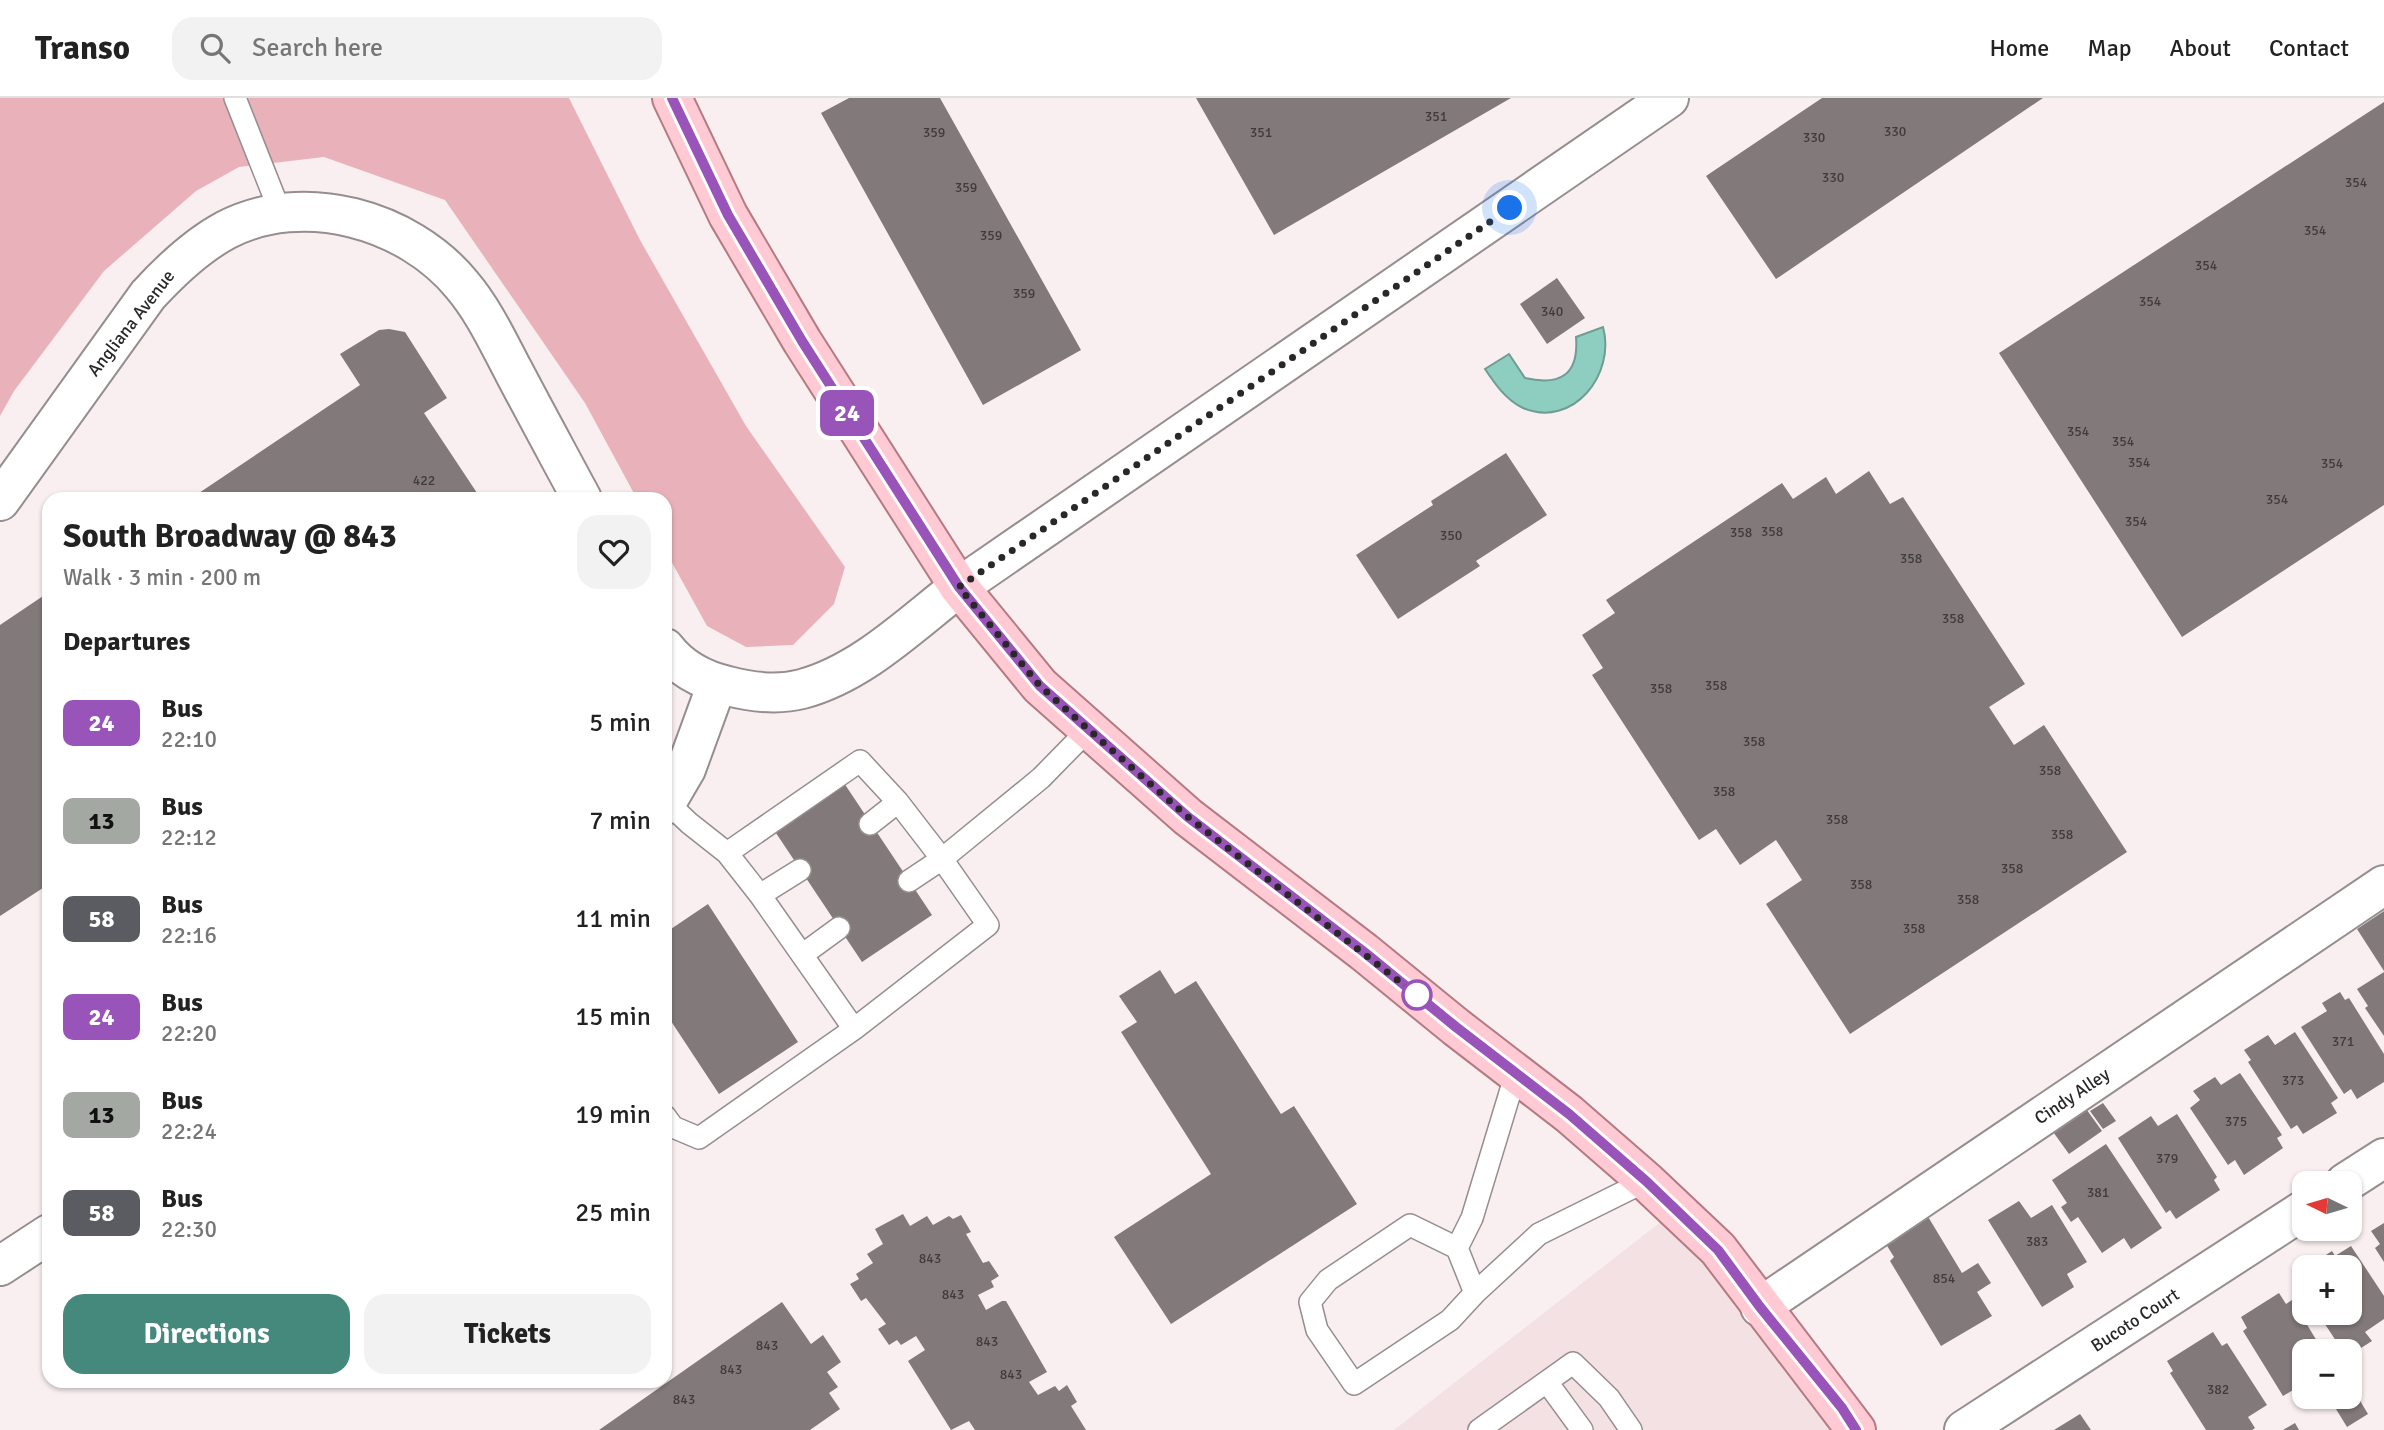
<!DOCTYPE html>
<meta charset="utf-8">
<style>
body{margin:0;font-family:Signika,sans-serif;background:#f2f2f2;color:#222;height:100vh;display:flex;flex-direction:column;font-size:26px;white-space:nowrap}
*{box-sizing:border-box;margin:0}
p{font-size:23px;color:#767676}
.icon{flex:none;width:38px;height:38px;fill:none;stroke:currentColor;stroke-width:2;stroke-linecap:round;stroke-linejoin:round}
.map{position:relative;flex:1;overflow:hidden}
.details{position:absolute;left:42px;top:394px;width:630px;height:896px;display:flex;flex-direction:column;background:#fff;border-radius:21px;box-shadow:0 2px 5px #0004}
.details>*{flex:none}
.badge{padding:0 14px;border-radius:10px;font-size:24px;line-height:46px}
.needle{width:46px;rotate:275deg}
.tools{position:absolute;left:2292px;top:1073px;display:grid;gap:14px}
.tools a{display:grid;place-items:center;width:70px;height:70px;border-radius:14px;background:#fff;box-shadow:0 2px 5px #0004;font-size:35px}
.you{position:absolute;width:35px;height:35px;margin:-18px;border:5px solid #fff;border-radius:50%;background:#1a73e8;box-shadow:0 0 0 10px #1a73e833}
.map>.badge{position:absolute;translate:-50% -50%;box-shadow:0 0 0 4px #fff}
h2{padding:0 21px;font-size:26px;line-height:63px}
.round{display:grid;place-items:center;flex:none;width:74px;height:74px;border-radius:21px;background:#f2f2f2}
.headline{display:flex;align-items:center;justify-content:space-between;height:119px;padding:0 21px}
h1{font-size:33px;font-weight:700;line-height:52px}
.cta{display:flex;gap:14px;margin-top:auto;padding:14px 21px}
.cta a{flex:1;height:80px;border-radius:21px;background:#45897c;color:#fff;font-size:28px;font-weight:700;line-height:80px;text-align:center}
.cta a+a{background:#f2f2f2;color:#222}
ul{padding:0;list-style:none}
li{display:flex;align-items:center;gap:21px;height:98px;padding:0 21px}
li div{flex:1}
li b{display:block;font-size:26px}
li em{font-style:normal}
li .badge{min-width:77px;font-weight:700;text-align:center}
header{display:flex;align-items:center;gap:42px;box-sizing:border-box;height:98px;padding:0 35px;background:#fff;border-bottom:2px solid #e0e0e0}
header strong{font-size:33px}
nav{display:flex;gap:38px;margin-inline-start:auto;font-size:24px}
.search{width:490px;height:63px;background:#f2f2f2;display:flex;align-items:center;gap:18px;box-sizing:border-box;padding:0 24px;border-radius:21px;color:#767676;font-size:26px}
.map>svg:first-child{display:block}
.built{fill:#f3e1e3}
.green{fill:#e9b2ba}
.water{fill:#8dcec1;stroke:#6f9c93;stroke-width:2}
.building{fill:#82797a}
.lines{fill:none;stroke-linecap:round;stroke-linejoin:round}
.lane-casing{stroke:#968d8e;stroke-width:24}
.street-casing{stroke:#968d8e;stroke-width:42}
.primary-casing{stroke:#b47a84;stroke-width:42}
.lane{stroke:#fff;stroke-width:21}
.street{stroke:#fff;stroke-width:38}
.primary{stroke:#ffcad3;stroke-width:38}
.line-casing{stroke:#fff;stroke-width:16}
.line{stroke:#9854b9;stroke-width:10}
.walk{stroke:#2a2728;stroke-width:7;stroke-dasharray:0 12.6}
.stop-dot{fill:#fff;stroke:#9854b9;stroke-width:3.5}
.labels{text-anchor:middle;stroke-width:5;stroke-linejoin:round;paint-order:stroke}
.number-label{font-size:14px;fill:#403c3c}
.street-label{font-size:18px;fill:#2a2728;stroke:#fff}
</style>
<header>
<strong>Transo</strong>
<div class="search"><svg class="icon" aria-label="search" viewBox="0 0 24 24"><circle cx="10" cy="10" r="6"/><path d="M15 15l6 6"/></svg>Search here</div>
<nav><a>Home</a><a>Map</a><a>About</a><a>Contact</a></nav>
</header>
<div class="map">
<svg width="2384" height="1332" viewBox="0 0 2384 1332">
<rect width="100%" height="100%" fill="#f9eff0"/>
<!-- built -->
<path class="built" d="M1676,1112L1845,1332H1394Z"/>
<!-- green -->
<path class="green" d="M0,0H569L640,142L746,328L845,469L834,506L793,547L746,549L707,528L665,452V401H637L585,305L445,102L324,59L239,69L196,93L104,173L14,293L0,318Z"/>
<!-- water -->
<path class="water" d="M1603,229C1616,276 1573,331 1523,310C1506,302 1495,286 1485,271L1509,256L1525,280C1560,288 1579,277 1576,239Z"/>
<!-- building -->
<path class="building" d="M849,0H940L1081,252L983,307L821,15Z
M1196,0H1511L1274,137Z
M1822,0H2043L1776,181L1706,78Z
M2384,4V407L2182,539L1999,255Z
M1557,180L1585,220L1547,246L1520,206Z
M389,231L405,234L447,300L424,315L481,401H190L360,287L340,256L379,232Z
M1506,355L1547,417L1476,463L1480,468L1398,521L1356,457L1433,407L1431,403Z
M1869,373L1890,406L1903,399L2025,586L1989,609L2014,647L2044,627L2127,754L1850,936L1766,806L1802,782L1776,742L1740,767L1716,731L1699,742L1592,577L1603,570L1582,537L1615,515L1606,502L1782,385L1793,401L1826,379L1836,396Z
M49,494V786L0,818V527Z
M844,685L932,817L862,864L774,732Z
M708,806L798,944L719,996L665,914V835Z
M2384,813V873L2357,831Z
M1160,872L1175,896L1196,883L1281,1016L1294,1008L1357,1106L1171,1226L1114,1139L1211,1076L1121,934L1137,924L1119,898Z
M2384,874V938L2365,910L2368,908L2357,891Z
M2340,894L2345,902L2349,900L2384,956V984L2357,1001L2351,991L2344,996L2301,929L2327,913L2322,905Z
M2295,934L2338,1000L2331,1005L2337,1015L2303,1036L2297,1027L2291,1031L2248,964L2251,962L2244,952L2268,937L2275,947Z
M2240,975L2282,1037L2277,1040L2283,1050L2244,1077L2235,1062L2228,1067L2190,1010L2200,1002L2193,993L2215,979L2221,987Z
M2103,1005L2116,1023L2103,1031L2090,1013Z
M2084,1008L2102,1033L2069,1056L2051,1031Z
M2177,1016L2217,1079L2214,1082L2220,1092L2176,1121L2170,1112L2166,1115L2118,1040L2151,1018L2158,1028Z
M2106,1046L2162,1130L2131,1151L2124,1140L2102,1155L2078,1119L2071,1124L2061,1109L2067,1105L2052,1082Z
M2019,1103L2031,1120L2052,1107L2087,1164L2067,1176L2074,1189L2042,1209L1988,1122Z
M903,1116L910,1128L927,1118L933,1127L949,1118L953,1121L961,1117L971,1134L966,1136L983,1165L989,1163L999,1178L991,1183L994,1189L978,1197L986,1212L1002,1203H1006L1047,1274L1029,1284L1038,1297L1055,1288L1059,1293L1067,1287L1077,1304L1071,1308L1086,1332H975L969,1323L951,1332L908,1263L925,1252L916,1238L901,1247L897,1242L889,1247L878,1231L886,1226L866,1200L861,1203L850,1186L859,1181L856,1176L873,1165L867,1156L883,1146L875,1131Z
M1927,1117L1962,1175L1978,1165L1991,1185L1977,1194L1992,1218L1941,1248L1890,1163L1894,1159L1884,1143Z
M2384,1125V1164L2375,1150L2380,1146L2371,1133Z
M2351,1148L2384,1198V1221L2365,1234L2372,1243L2350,1257V1253L2342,1252L2317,1214H2350V1169H2318L2315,1164L2332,1153L2335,1158Z
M2305,1177V1195L2296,1183Z
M2279,1195L2286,1206L2292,1202L2323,1253H2305V1285L2283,1298L2243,1233L2247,1230L2241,1219Z
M782,1204L811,1246L823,1237L841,1264L827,1274L838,1289L829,1295L840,1311L810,1332H599Z
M2213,1234L2222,1248L2227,1245L2267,1307L2248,1319L2255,1330L2252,1332H2206L2170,1275L2173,1273L2167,1263Z
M2353,1268L2359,1279L2350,1284V1270Z
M2350,1286L2368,1316L2347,1329L2328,1298H2350Z
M2080,1316L2091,1332H2054Z
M2295,1325L2299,1332H2283Z"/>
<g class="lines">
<!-- lane casing -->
<g class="lane-casing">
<path id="lane" d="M235,0L281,116
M667,704L689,725L727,755L760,797L854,931
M870,726L898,704
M727,755L860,663L898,704L942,761L909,783
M760,797L800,772
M802,857L839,830
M665,1018L673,1029L699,1040L854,931L988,827L942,761L1041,680L1089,631
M1410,1127L1457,1150L1475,1195L1450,1222L1354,1286L1317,1232L1310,1204L1328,1182Z
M1457,1150L1472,1120L1516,975
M1475,1195L1539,1136L1646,1083
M1547,1284L1582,1332
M1479,1332L1573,1265L1609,1300L1631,1332"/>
</g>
<!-- street casing -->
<g class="street-casing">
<path id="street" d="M0,403L148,197C171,172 196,148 226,132C303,92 408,121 462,187C484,213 498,244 514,274C536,316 559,358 582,401
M665,550C681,571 702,582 728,588C751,594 779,597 802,591C862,575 911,526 959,489L1669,0
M665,707L686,671L717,586
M2345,1085L2384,1060
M0,1168L49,1136
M1760,1209L2384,787
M1964,1332L2305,1111"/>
</g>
<!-- primary casing -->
<g class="primary-casing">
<path id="primary" d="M672,0L728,117L802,243L959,489L1040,588L1188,719L1364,854L1456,929L1569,1016L1646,1083L1718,1151L1856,1332"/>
</g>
<!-- lane -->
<use href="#lane" class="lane"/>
<!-- street -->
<use href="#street" class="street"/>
<!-- primary -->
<use href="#primary" class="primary"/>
</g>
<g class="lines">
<!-- line casing -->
<g class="line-casing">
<path id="line" d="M672,0L728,117L802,243L959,489L1040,588L1188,719L1364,854L1456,929L1569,1016L1646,1083L1718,1152L1760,1209L1842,1310L1856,1332"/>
</g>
<!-- line -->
<use href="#line" class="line"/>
<!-- walk -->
<path class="walk" d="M1417,897L1422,901L1188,719L1088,631L1040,588L959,489L1510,110"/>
</g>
<!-- markers -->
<circle class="stop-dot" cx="1417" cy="897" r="14"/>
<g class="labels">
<!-- number labels -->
<g class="number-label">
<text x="1436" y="23">351</text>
<text x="1895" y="38">330</text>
<text x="934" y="39">359</text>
<text x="1261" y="39">351</text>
<text x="1814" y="44">330</text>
<text x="1833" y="84">330</text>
<text x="2356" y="89">354</text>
<text x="966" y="94">359</text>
<text x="2315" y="137">354</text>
<text x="991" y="142">359</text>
<text x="2206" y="172">354</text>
<text x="1024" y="200">359</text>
<text x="2150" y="208">354</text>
<text x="1552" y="218">340</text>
<text x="2078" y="338">354</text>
<text x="2123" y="348">354</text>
<text x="2139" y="369">354</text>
<text x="2332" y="370">354</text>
<text x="424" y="387">422</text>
<text x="2277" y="406">354</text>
<text x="2136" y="428">354</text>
<text x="1772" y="438">358</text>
<text x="1741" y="439">358</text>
<text x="1451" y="442">350</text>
<text x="1911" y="465">358</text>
<text x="1953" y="525">358</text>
<text x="1716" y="592">358</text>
<text x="1661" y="595">358</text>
<text x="1754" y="648">358</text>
<text x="2050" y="677">358</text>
<text x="1724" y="698">358</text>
<text x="1837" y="726">358</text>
<text x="2062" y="741">358</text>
<text x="2012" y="775">358</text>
<text x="1861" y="791">358</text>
<text x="1968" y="806">358</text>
<text x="1914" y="835">358</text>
<text x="2343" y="948">371</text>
<text x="2293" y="987">373</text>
<text x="2236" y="1028">375</text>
<text x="2167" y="1065">379</text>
<text x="2098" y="1099">381</text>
<text x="2037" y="1148">383</text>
<text x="930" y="1165">843</text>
<text x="1944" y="1185">854</text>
<text x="953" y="1201">843</text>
<text x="987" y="1248">843</text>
<text x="767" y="1252">843</text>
<text x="731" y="1276">843</text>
<text x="1011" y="1281">843</text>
<text x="2218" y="1296">382</text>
<text x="684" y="1306">843</text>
</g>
<!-- street labels -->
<g class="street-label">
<text transform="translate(131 225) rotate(-52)" y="6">Angliana Avenue</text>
<text transform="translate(2072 998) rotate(-34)" y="6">Cindy Alley</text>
<text transform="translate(2135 1222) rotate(-33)" y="6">Bucoto Court</text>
</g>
</g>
</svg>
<div class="tools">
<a><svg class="needle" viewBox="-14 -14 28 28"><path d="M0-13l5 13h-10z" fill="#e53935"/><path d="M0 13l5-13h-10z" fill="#767676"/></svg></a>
<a>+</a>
<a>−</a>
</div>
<div class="you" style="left:1510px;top:110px"></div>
<b class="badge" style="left:847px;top:315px;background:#9854b9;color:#fff">24</b>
<section class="details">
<div class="headline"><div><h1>South Broadway @ 843</h1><p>Walk · 3 min · 200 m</p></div><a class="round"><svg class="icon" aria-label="heart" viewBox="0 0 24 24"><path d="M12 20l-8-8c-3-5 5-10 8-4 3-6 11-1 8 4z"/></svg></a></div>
<h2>Departures</h2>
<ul>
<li><span class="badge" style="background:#9854b9;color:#fff">24</span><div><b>Bus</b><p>22:10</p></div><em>5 min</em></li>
<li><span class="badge" style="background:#a3a8a3;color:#111">13</span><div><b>Bus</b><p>22:12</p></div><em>7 min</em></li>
<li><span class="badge" style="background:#5a5c61;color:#fff">58</span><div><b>Bus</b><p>22:16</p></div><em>11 min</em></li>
<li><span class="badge" style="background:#9854b9;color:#fff">24</span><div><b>Bus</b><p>22:20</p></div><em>15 min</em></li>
<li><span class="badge" style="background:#a3a8a3;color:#111">13</span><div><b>Bus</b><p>22:24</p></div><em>19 min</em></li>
<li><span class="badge" style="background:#5a5c61;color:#fff">58</span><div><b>Bus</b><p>22:30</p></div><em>25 min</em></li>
</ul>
<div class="cta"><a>Directions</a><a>Tickets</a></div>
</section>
</div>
